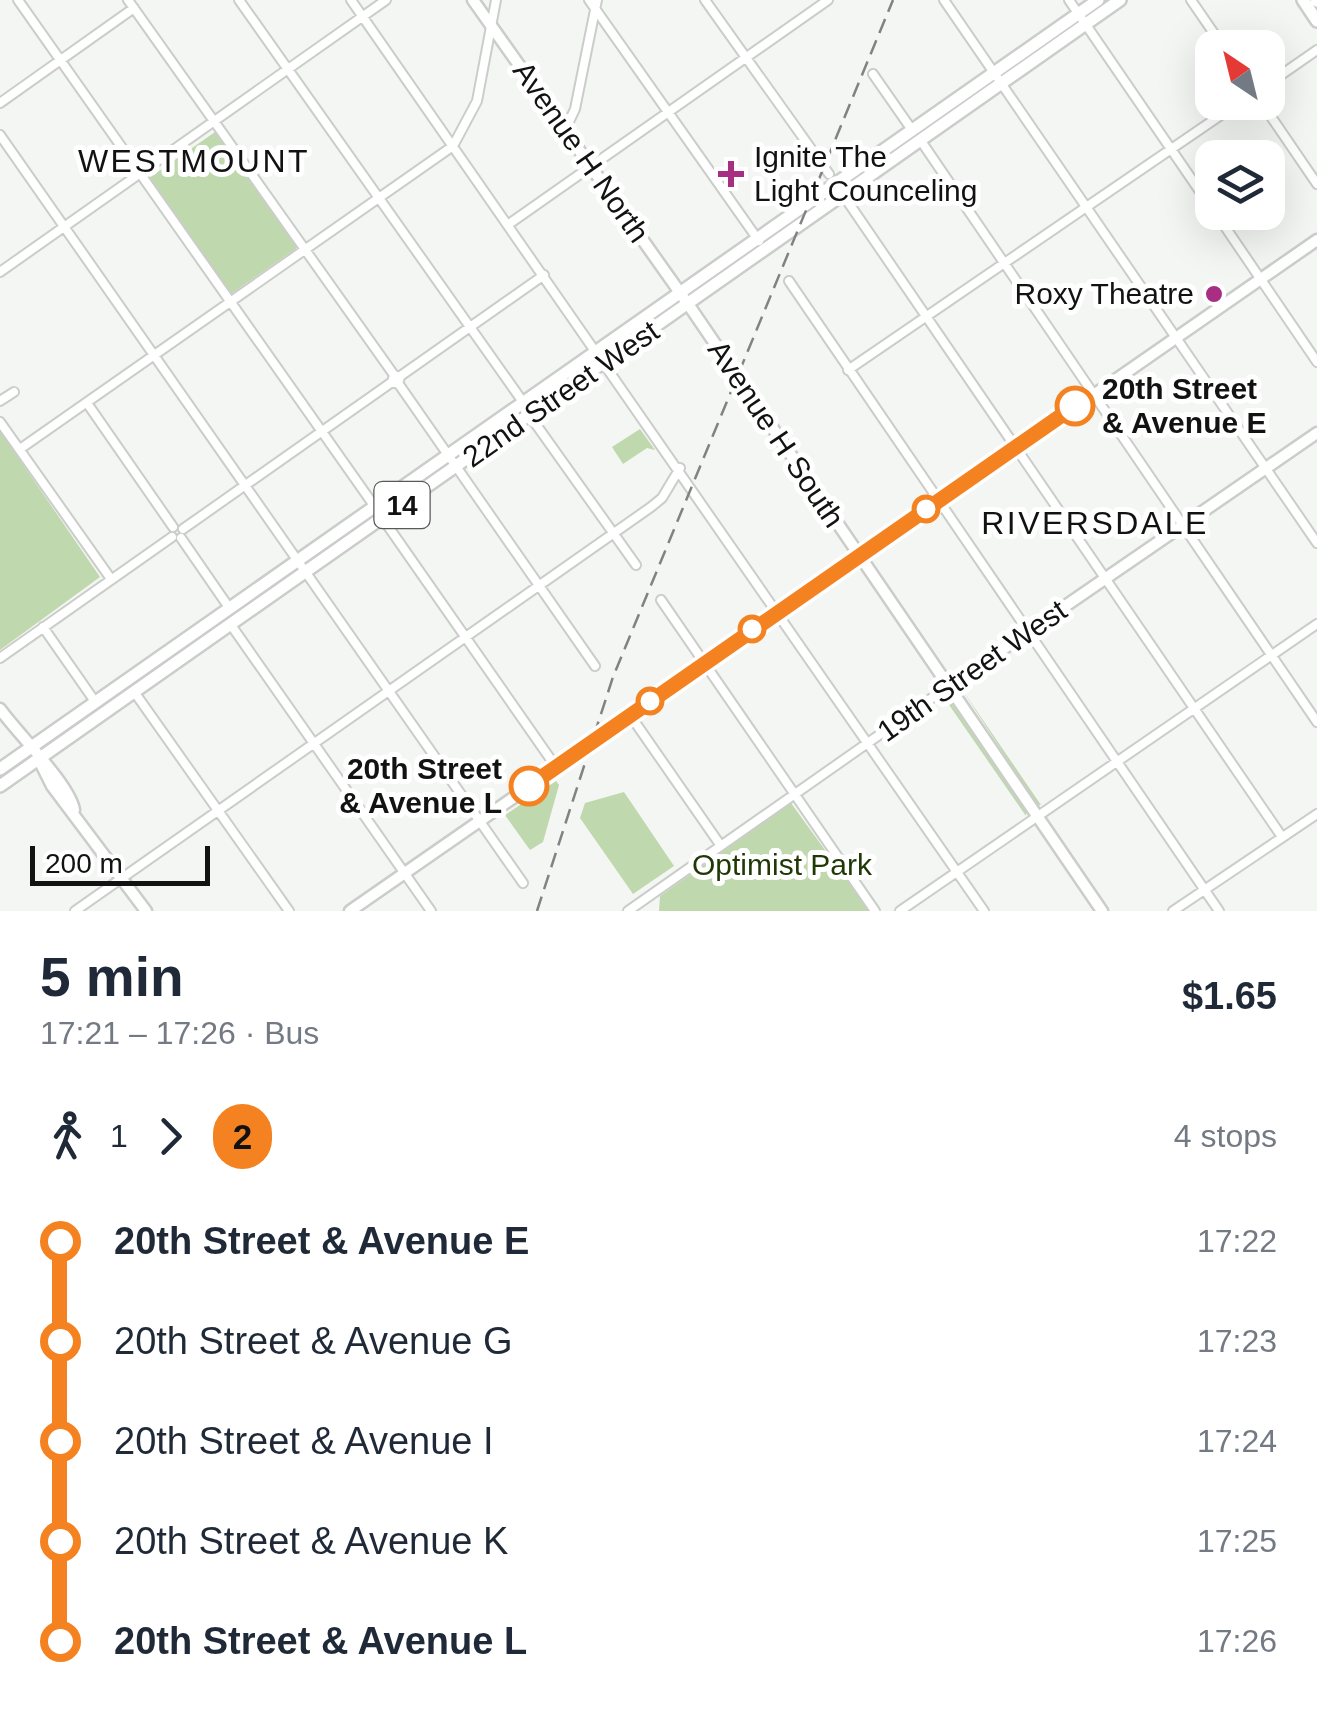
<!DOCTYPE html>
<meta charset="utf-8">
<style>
body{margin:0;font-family:Arial,sans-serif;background:#f6f6f7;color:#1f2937;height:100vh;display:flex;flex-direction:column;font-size:38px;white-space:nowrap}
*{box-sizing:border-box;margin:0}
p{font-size:32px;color:#747a83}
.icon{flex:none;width:55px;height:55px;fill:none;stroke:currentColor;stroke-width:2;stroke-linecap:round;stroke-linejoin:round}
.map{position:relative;height:911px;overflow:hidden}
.side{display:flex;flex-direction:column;background:#fff;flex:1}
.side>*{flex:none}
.badge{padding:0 20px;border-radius:32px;font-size:35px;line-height:65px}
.needle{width:65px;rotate:325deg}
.buttons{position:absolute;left:1195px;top:30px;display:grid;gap:20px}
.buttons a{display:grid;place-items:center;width:90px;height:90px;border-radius:20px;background:#fff;box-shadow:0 10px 40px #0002;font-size:50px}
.scale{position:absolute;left:30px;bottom:25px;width:180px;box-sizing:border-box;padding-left:10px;border:5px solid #111211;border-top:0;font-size:28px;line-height:35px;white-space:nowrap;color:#111211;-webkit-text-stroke:8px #fff;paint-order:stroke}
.map>.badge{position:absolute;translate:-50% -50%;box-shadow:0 0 0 5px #fff}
.legs{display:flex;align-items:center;gap:15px;height:110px;padding:0 40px;font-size:32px}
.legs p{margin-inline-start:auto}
.summary{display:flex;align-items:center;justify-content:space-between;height:170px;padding:0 40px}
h1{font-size:55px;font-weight:800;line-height:75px}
ul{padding:0 40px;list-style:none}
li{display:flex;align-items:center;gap:35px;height:100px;font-size:38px}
li i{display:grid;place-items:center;width:15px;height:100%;margin:0 12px;background:currentColor}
li i::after{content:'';width:25px;height:25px;margin:-12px;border:8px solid;border-radius:50%;background:#fff}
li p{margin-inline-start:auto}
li:first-child i{background:linear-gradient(#0000 50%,currentColor 0)}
li:last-child i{background:linear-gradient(currentColor 50%,#0000 0)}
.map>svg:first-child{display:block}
.green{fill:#bfd8ae}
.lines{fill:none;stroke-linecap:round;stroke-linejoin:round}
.street-casing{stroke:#cacdc9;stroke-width:12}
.secondary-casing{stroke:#cacdc9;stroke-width:15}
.primary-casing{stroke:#cacdc9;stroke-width:16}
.street{stroke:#fff;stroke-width:8}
.secondary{stroke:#fff;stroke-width:10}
.primary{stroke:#fff;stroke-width:11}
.rail{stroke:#818381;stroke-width:2.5;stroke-dasharray:15 8;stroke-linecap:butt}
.line-1-casing{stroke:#fff;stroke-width:22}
.line-1{stroke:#f58220;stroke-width:15}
.poi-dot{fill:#a82e83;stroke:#fff;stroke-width:4}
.stop-1-dot{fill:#fff;stroke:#f58220;stroke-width:5}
.labels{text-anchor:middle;stroke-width:10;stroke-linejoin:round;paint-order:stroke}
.shield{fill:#fff;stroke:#585958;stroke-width:2.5}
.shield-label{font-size:28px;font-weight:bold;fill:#111211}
.street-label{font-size:30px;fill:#111211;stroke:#fff}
.poi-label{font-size:30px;fill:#111211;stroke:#fff;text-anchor:start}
.stop-label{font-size:30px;font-weight:bold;fill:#111211;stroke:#fff;text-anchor:start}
.park-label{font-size:30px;fill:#1f3806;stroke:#fff}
.neighbourhood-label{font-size:32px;letter-spacing:2.5px;fill:#111211;stroke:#fff}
</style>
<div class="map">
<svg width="1317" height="911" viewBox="0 0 1317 911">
<rect width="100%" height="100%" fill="#f3f6f2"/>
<!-- green -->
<path class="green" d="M215,132L297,248L231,294L149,178Z
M640,429L655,450L647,448L623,464L612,447Z
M0,431L100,577L0,650Z
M961,688L1041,805H1037Z
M947,697L1026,811V816L945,699Z
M556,781L559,785L543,842L530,850L505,815Z
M624,792L674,866L633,894L580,818L585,803Z
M791,803L869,911H659L660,896Z"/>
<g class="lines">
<!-- street casing -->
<g class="street-casing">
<path id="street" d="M18,0L375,507
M128,0L394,375
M239,0L523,402
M351,0L984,911
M589,0L759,241
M705,0L829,174
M944,0L1317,543
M1069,0L1212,209
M1191,0L1224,48
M873,74L912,130
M1268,84L1317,50
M1261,102L1317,184
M0,103L134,8
M565,130L575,109L597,0
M0,135L523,883
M921,141L1317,722
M835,183L1282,837
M1215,212L1317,362
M509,224L828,0
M0,272L386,0
M789,281L1219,911
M848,370L1240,102
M399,377L544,275
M398,383L595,666
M0,401L14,392
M87,403L173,527
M530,416L636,565
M0,422L111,579
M20,449L453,146L477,101L496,0
M383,519L556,767
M183,529L392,382L398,384L400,377L394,375L392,382
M181,538L230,609
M661,600L875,911
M231,625L431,911
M43,627L96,703
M0,658L172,537
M135,693L289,911
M630,715L721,846
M75,911L651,507L662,498L680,468
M628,911L949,686
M900,911L1317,624
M1173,911L1317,814"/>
</g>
<!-- secondary casing -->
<g class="secondary-casing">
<path id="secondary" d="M473,0L688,304L1102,911
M949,686L1317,433
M0,709C18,734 70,785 74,810
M39,760L52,786L146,911
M350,911L1317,240"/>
</g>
<!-- primary casing -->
<g class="primary-casing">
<path id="primary" d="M1303,0L1317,21
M1316,0L1317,1
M0,769L1098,0
M0,786L1120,0"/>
</g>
<!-- street -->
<use href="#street" class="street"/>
<!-- secondary -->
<use href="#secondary" class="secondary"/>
<!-- primary -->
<use href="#primary" class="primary"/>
<!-- rail -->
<path class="rail" d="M537,911L613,677L893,0"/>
</g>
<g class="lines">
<!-- line-1 casing -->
<g class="line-1-casing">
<path id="line-1" d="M529,786L1075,406"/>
</g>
<!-- line-1 -->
<use href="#line-1" class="line-1"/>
</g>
<!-- markers -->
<g class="poi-dot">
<path d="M726 159h10v10h10v10h-10v10h-10v-10h-10v-10h10z"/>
<circle cx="1214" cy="294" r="10"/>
</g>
<g class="stop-1-dot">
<circle cx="1075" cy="406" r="18"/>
<circle cx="926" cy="509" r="12"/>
<circle cx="752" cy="629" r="12"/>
<circle cx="650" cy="701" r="12"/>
<circle cx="529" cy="786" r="18"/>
</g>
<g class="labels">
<!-- shield labels -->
<rect class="shield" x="374.5" y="482" width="55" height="46" rx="8"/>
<g class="shield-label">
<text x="402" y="515">14</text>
</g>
<!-- street labels -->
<g class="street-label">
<text transform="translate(581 152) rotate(55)" y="10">Avenue H North</text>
<text transform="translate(561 394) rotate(-35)" y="10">22nd Street West</text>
<text transform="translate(776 434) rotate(56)" y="10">Avenue H South</text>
<text transform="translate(972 671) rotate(-35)" y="10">19th Street West</text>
</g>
<!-- poi labels -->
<g class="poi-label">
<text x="754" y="167">Ignite The<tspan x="754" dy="34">Light Counceling</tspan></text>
<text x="1194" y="304" text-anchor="end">Roxy Theatre</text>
</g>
<!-- stop labels -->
<g class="stop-label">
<text x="1102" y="399">20th Street<tspan x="1102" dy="34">&amp; Avenue E</tspan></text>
<text x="502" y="779" text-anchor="end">20th Street<tspan x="502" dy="34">&amp; Avenue L</tspan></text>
</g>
<!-- park labels -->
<g class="park-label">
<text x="782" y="875">Optimist Park</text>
</g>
<!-- neighbourhood labels -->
<g class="neighbourhood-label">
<text x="194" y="172">WESTMOUNT</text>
<text x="1095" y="534">RIVERSDALE</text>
</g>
</g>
</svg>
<div class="buttons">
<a><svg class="needle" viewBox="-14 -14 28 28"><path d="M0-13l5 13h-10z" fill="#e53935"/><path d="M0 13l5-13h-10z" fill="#747a83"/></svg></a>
<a><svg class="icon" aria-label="layers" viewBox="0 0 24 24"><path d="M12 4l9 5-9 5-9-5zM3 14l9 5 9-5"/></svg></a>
</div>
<div class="scale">200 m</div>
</div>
<section class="side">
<div class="summary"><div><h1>5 min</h1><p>17:21 – 17:26 · Bus</p></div><b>$1.65</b></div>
<div class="legs"><svg class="icon" aria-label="walk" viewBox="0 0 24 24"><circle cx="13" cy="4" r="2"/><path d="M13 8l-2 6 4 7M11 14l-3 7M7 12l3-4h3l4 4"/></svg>1<svg class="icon" aria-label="forward" viewBox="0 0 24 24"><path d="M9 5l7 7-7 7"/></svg><b class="badge" style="background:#f58220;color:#111">2</b><p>4 stops</p></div>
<ul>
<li><i style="color:#f58220"></i><b>20th Street &amp; Avenue E</b><p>17:22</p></li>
<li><i style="color:#f58220"></i><span>20th Street &amp; Avenue G</span><p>17:23</p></li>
<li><i style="color:#f58220"></i><span>20th Street &amp; Avenue I</span><p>17:24</p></li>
<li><i style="color:#f58220"></i><span>20th Street &amp; Avenue K</span><p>17:25</p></li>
<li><i style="color:#f58220"></i><b>20th Street &amp; Avenue L</b><p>17:26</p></li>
</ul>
</section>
